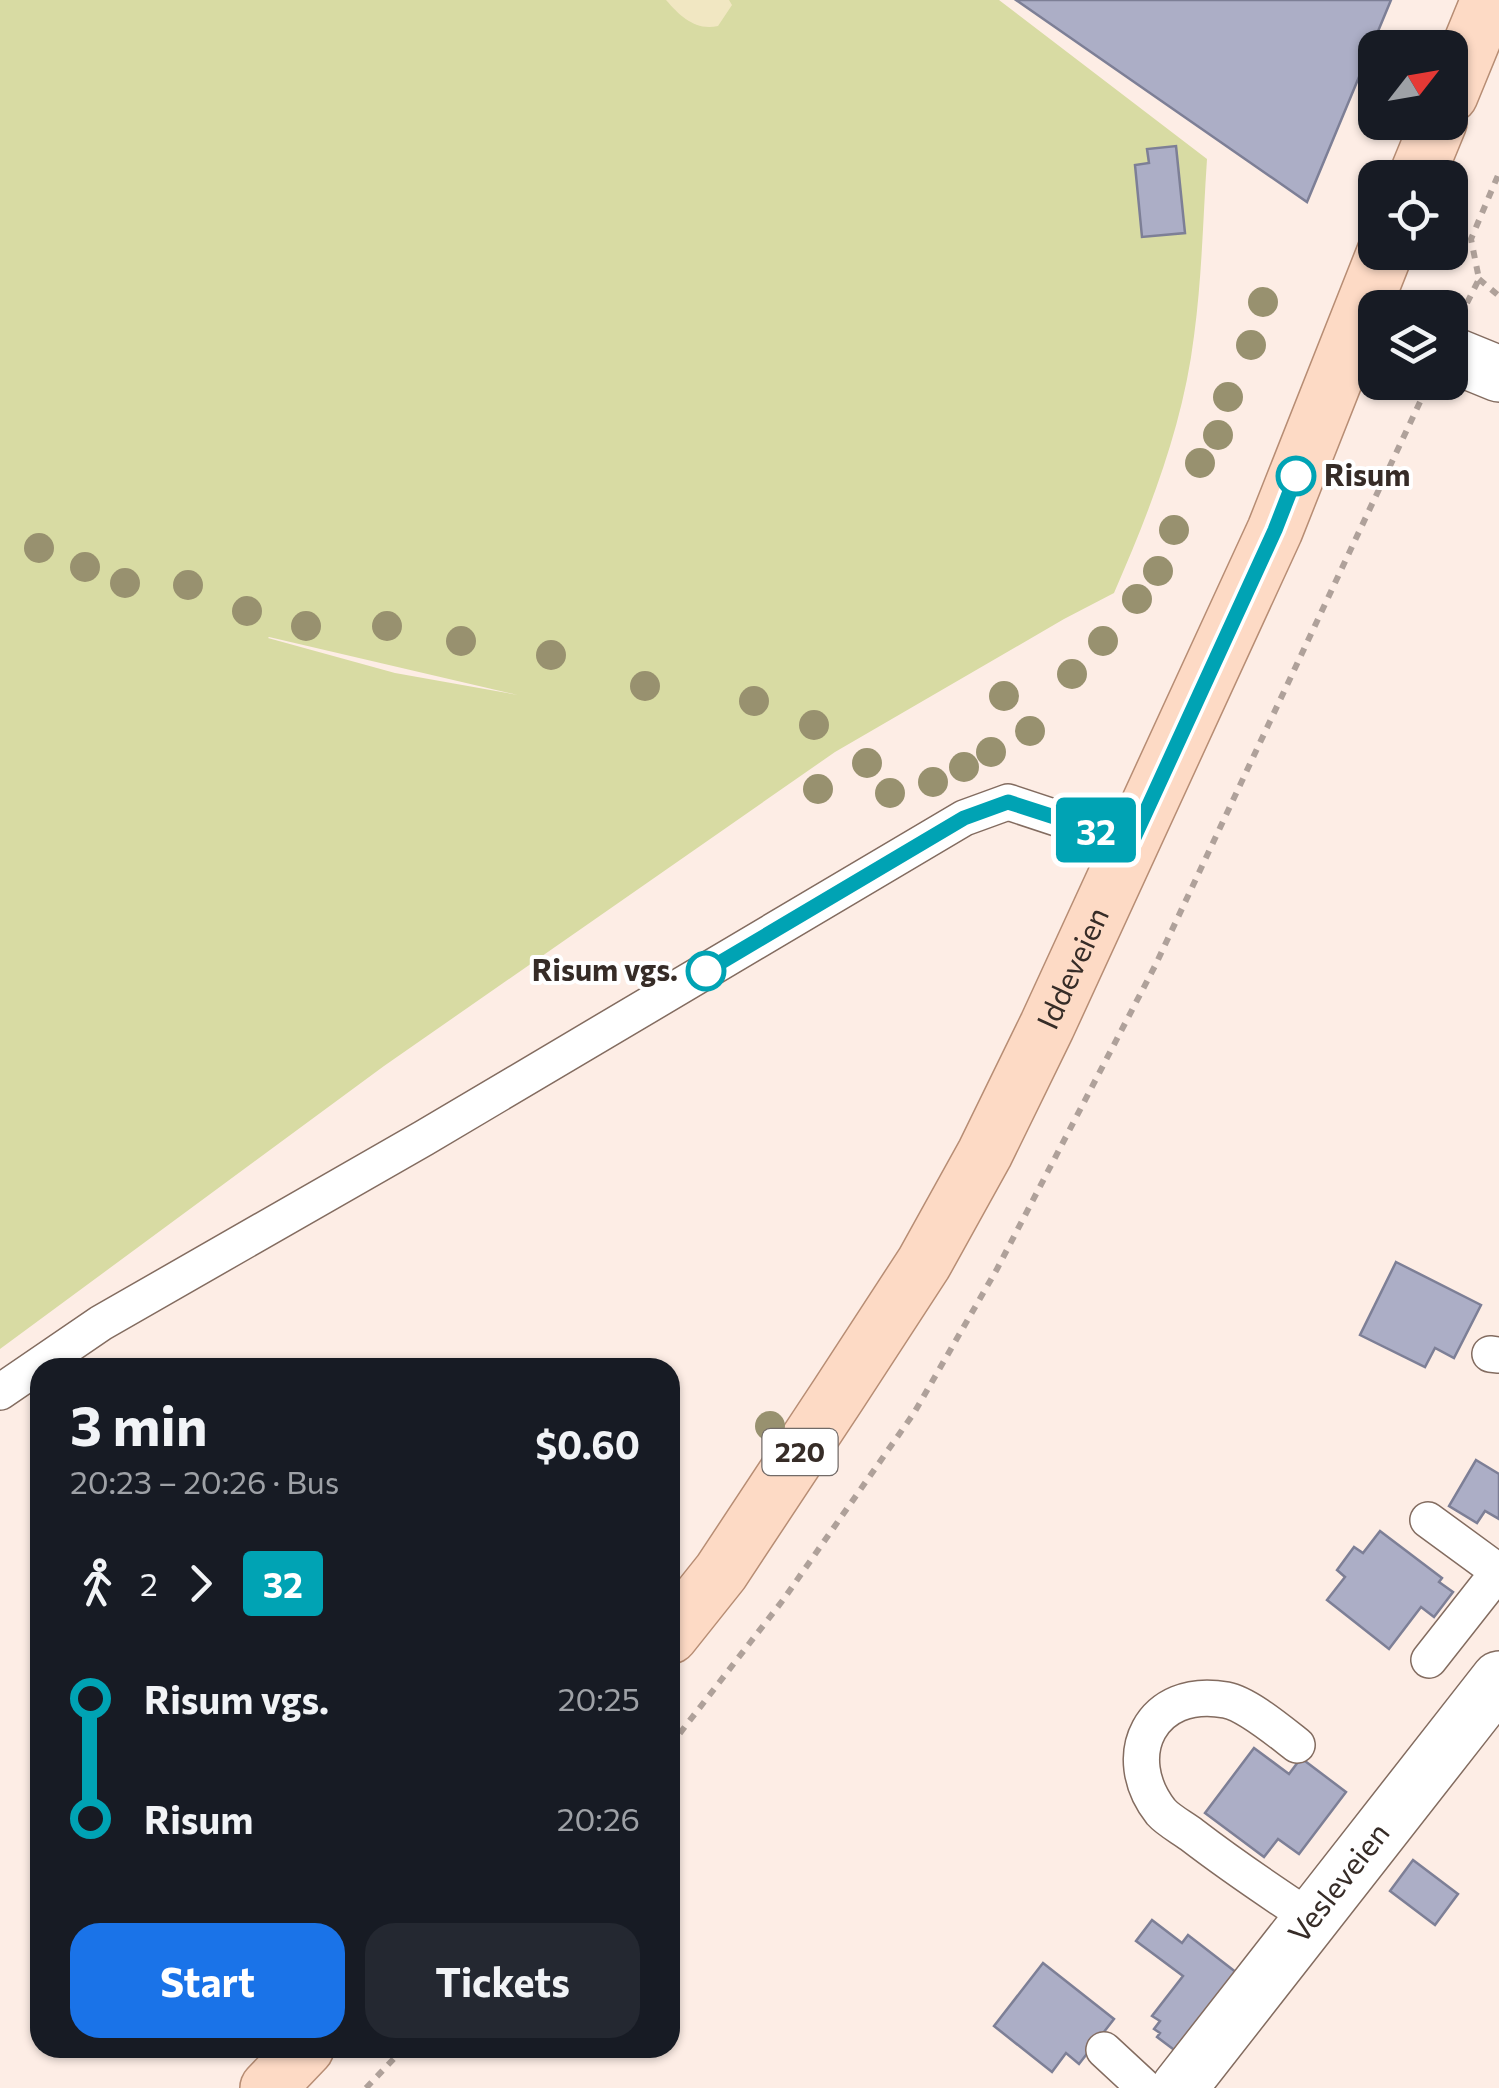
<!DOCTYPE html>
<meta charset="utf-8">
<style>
body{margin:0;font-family:Commissioner,sans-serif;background:#242831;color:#f1f3f6;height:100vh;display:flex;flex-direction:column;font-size:38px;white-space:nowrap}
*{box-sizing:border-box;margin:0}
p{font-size:32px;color:#9ea1a6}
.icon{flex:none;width:55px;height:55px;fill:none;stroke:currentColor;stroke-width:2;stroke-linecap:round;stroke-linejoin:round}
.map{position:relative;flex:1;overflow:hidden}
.details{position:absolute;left:30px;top:1358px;width:650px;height:700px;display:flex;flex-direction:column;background:#171b24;border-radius:30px;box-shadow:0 2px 8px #0004}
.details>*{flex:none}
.badge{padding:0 20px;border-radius:8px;font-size:35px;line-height:65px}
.needle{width:65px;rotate:59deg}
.fabs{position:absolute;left:1358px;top:30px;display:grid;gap:20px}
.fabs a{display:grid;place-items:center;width:110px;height:110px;border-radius:20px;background:#171b24;box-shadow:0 2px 8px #0004;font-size:50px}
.map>.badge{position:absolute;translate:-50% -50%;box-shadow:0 0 0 5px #fff}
.legs{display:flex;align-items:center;gap:15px;height:110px;padding:0 40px;font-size:32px}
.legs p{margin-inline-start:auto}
.headline{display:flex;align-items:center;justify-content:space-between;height:170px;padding:0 40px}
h1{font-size:55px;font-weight:700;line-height:75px}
.primary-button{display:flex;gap:20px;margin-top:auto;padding:20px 40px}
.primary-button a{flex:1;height:115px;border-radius:30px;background:#1a73e8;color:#fff;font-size:40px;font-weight:700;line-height:115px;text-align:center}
.primary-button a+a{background:#242831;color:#f1f3f6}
ul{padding:0 40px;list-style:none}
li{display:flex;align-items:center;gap:35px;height:120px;font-size:38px}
li i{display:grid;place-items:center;width:15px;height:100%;margin:0 12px;background:currentColor}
li i::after{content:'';width:25px;height:25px;margin:-12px;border:8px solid;border-radius:50%;background:#171b24}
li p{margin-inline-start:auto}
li:first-child i{background:linear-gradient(#0000 50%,currentColor 0)}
li:last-child i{background:linear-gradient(currentColor 50%,#0000 0)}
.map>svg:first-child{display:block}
.green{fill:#d8dba3;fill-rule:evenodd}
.sand{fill:#f1e7c2}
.building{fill:#acaec6;stroke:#7d7f96;stroke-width:2.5}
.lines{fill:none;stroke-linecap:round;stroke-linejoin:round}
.service-casing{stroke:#836c60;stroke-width:38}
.minor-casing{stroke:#836c60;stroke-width:58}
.tertiary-casing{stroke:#836c60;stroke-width:58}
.primary-casing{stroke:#b78d74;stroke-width:58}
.path{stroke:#afa19a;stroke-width:6;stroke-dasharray:8 8;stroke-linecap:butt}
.service{stroke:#fff;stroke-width:35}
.minor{stroke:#fff;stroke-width:55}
.tertiary{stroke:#fff;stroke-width:55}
.primary{stroke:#fddac5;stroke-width:55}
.tree{fill:#98916f}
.line-1-casing{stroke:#fff;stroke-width:22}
.line-1{stroke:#00a3b4;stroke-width:15}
.stop-1-dot{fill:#fff;stroke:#00a3b4;stroke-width:5}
.labels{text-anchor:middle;stroke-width:8;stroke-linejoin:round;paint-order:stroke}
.shield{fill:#fff;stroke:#726b68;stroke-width:2.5}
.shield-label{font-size:28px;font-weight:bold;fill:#362c27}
.stop-label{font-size:30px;font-weight:bold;fill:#362c27;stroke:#fff;text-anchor:start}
.street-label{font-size:30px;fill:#362c27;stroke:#fff}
</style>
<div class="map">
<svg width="1499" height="2088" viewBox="0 0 1499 2088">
<rect width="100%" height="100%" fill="#fdede5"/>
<!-- green -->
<path class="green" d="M0,0H999L1207,159C1203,218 1202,277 1194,336C1183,426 1150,510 1114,593L1064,619L835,752L384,1066L0,1349ZM268,638L269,637L518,695L395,673Z"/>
<!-- sand -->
<path class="sand" d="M666,0H729L732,5L718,26C695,31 680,16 666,0Z"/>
<!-- building -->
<path class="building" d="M1016,0H1391L1307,202Z
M1176,146L1185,233L1142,237L1135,165L1149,163L1147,149Z
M1396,1262L1481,1305L1454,1358L1435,1348L1425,1367L1360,1335Z
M1476,1460L1499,1474V1519L1485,1511L1477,1523L1449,1506Z
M1380,1531L1442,1578L1439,1582L1453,1592L1434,1617L1421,1607L1389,1649L1327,1600L1345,1577L1337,1570L1354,1547L1363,1553Z
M1254,1748L1289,1774L1301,1758L1346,1792L1299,1854L1278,1839L1264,1857L1205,1813Z
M1413,1860L1458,1894L1435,1925L1390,1891Z
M1152,1920L1182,1943L1188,1935L1237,1973L1177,2052L1157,2037L1160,2033L1154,2029L1160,2021L1152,2016L1183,1976L1136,1941Z
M1043,1963L1114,2019L1079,2064L1066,2053L1052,2072L994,2026Z"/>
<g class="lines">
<!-- service casing -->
<g class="service-casing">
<path id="service" d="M1490,1354L1499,1355
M0,1392L101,1323L424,1138L964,818L1008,802L1132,843
M1428,1520L1499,1572
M1429,1660L1499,1571
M1297,1745C1279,1731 1247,1704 1226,1700C1151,1686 1117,1756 1161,1812C1169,1821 1183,1828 1192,1835C1231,1865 1271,1892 1312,1919
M1104,2050L1145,2088"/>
</g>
<!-- minor casing -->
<g class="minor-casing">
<g id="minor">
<path id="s1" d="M1179,2088L1499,1679"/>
</g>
</g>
<!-- tertiary casing -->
<g class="tertiary-casing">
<path id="tertiary" d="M1450,354L1499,374"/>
</g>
<!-- primary casing -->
<g class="primary-casing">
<g id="primary">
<path d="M1450,95L1489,0"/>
<path d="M1416,178L1439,122"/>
<path id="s2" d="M670,1636L721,1572L838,1395L924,1263L985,1153L1047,1026L1275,530L1385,252"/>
<path d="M268,2088L306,2048"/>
</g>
</g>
<!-- path -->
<path class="path" d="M1479,279L1499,296
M1467,303L1479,279L1471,239L1499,173
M670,1746L783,1600L914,1413L997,1269L1156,964L1420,402
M366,2088L404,2048"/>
<!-- service -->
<use href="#service" class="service"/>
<!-- minor -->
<use href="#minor" class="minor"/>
<!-- tertiary -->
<use href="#tertiary" class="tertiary"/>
<!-- primary -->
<use href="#primary" class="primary"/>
</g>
<!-- trees -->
<g class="tree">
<circle cx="1263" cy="302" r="15"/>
<circle cx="1251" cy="345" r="15"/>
<circle cx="1228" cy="397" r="15"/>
<circle cx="1218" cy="435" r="15"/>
<circle cx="1200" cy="463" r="15"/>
<circle cx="1174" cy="530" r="15"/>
<circle cx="39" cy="548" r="15"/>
<circle cx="85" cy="567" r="15"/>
<circle cx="1158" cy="571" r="15"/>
<circle cx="125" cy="583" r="15"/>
<circle cx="188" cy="585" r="15"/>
<circle cx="1137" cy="599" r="15"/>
<circle cx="247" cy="611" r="15"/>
<circle cx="306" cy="626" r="15"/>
<circle cx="387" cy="626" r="15"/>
<circle cx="461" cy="641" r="15"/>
<circle cx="1103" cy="641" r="15"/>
<circle cx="551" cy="655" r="15"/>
<circle cx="1072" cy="674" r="15"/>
<circle cx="645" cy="686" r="15"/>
<circle cx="1004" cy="696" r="15"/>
<circle cx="754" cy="701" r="15"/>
<circle cx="814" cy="725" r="15"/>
<circle cx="1030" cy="731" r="15"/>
<circle cx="991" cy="752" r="15"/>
<circle cx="867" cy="763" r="15"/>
<circle cx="964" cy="767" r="15"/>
<circle cx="933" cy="782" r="15"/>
<circle cx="818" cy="789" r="15"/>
<circle cx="890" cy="793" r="15"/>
<circle cx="770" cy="1426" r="15"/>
</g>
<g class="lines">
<!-- line-1 casing -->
<g class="line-1-casing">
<path id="line-1" d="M706,971L964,818L1008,802L1132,842L1275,530L1296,476"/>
</g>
<!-- line-1 -->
<use href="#line-1" class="line-1"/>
</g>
<!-- markers -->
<g class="stop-1-dot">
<circle cx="1296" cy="476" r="18"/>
<circle cx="706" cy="971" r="18"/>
</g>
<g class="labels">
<!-- shield labels -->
<rect class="shield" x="762.5" y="1429" width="75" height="46" rx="8"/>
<g class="shield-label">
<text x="800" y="1462">220</text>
</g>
<!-- stop labels -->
<g class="stop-label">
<text x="1324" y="486">Risum</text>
<text x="678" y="981" text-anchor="end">Risum vgs.</text>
</g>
<!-- street labels -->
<g class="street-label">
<text dy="10" stroke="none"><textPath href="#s2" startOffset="782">Iddeveien</textPath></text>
<text dy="10" stroke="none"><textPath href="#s1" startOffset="260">Vesleveien</textPath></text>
</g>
</g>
</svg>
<div class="fabs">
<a><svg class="needle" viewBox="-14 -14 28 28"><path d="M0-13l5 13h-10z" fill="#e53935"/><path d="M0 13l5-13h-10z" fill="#9ea1a6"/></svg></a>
<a><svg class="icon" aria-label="locate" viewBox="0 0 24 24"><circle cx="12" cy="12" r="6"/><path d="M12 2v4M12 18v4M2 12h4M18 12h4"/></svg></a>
<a><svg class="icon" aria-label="layers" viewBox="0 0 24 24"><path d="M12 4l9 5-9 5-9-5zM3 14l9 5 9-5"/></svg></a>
</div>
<b class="badge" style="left:1096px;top:830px;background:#00a3b4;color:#fff">32</b>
<section class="details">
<div class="headline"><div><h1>3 min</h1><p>20:23 – 20:26 · Bus</p></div><b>$0.60</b></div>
<div class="legs"><svg class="icon" aria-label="walk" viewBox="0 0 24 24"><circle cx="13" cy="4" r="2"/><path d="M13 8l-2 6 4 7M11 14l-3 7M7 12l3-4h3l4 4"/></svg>2<svg class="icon" aria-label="forward" viewBox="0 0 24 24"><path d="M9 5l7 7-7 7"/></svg><b class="badge" style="background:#00a3b4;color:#fff">32</b></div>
<ul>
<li><i style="color:#00a3b4"></i><b>Risum vgs.</b><p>20:25</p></li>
<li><i style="color:#00a3b4"></i><b>Risum</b><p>20:26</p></li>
</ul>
<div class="primary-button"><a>Start</a><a>Tickets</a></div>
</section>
</div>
